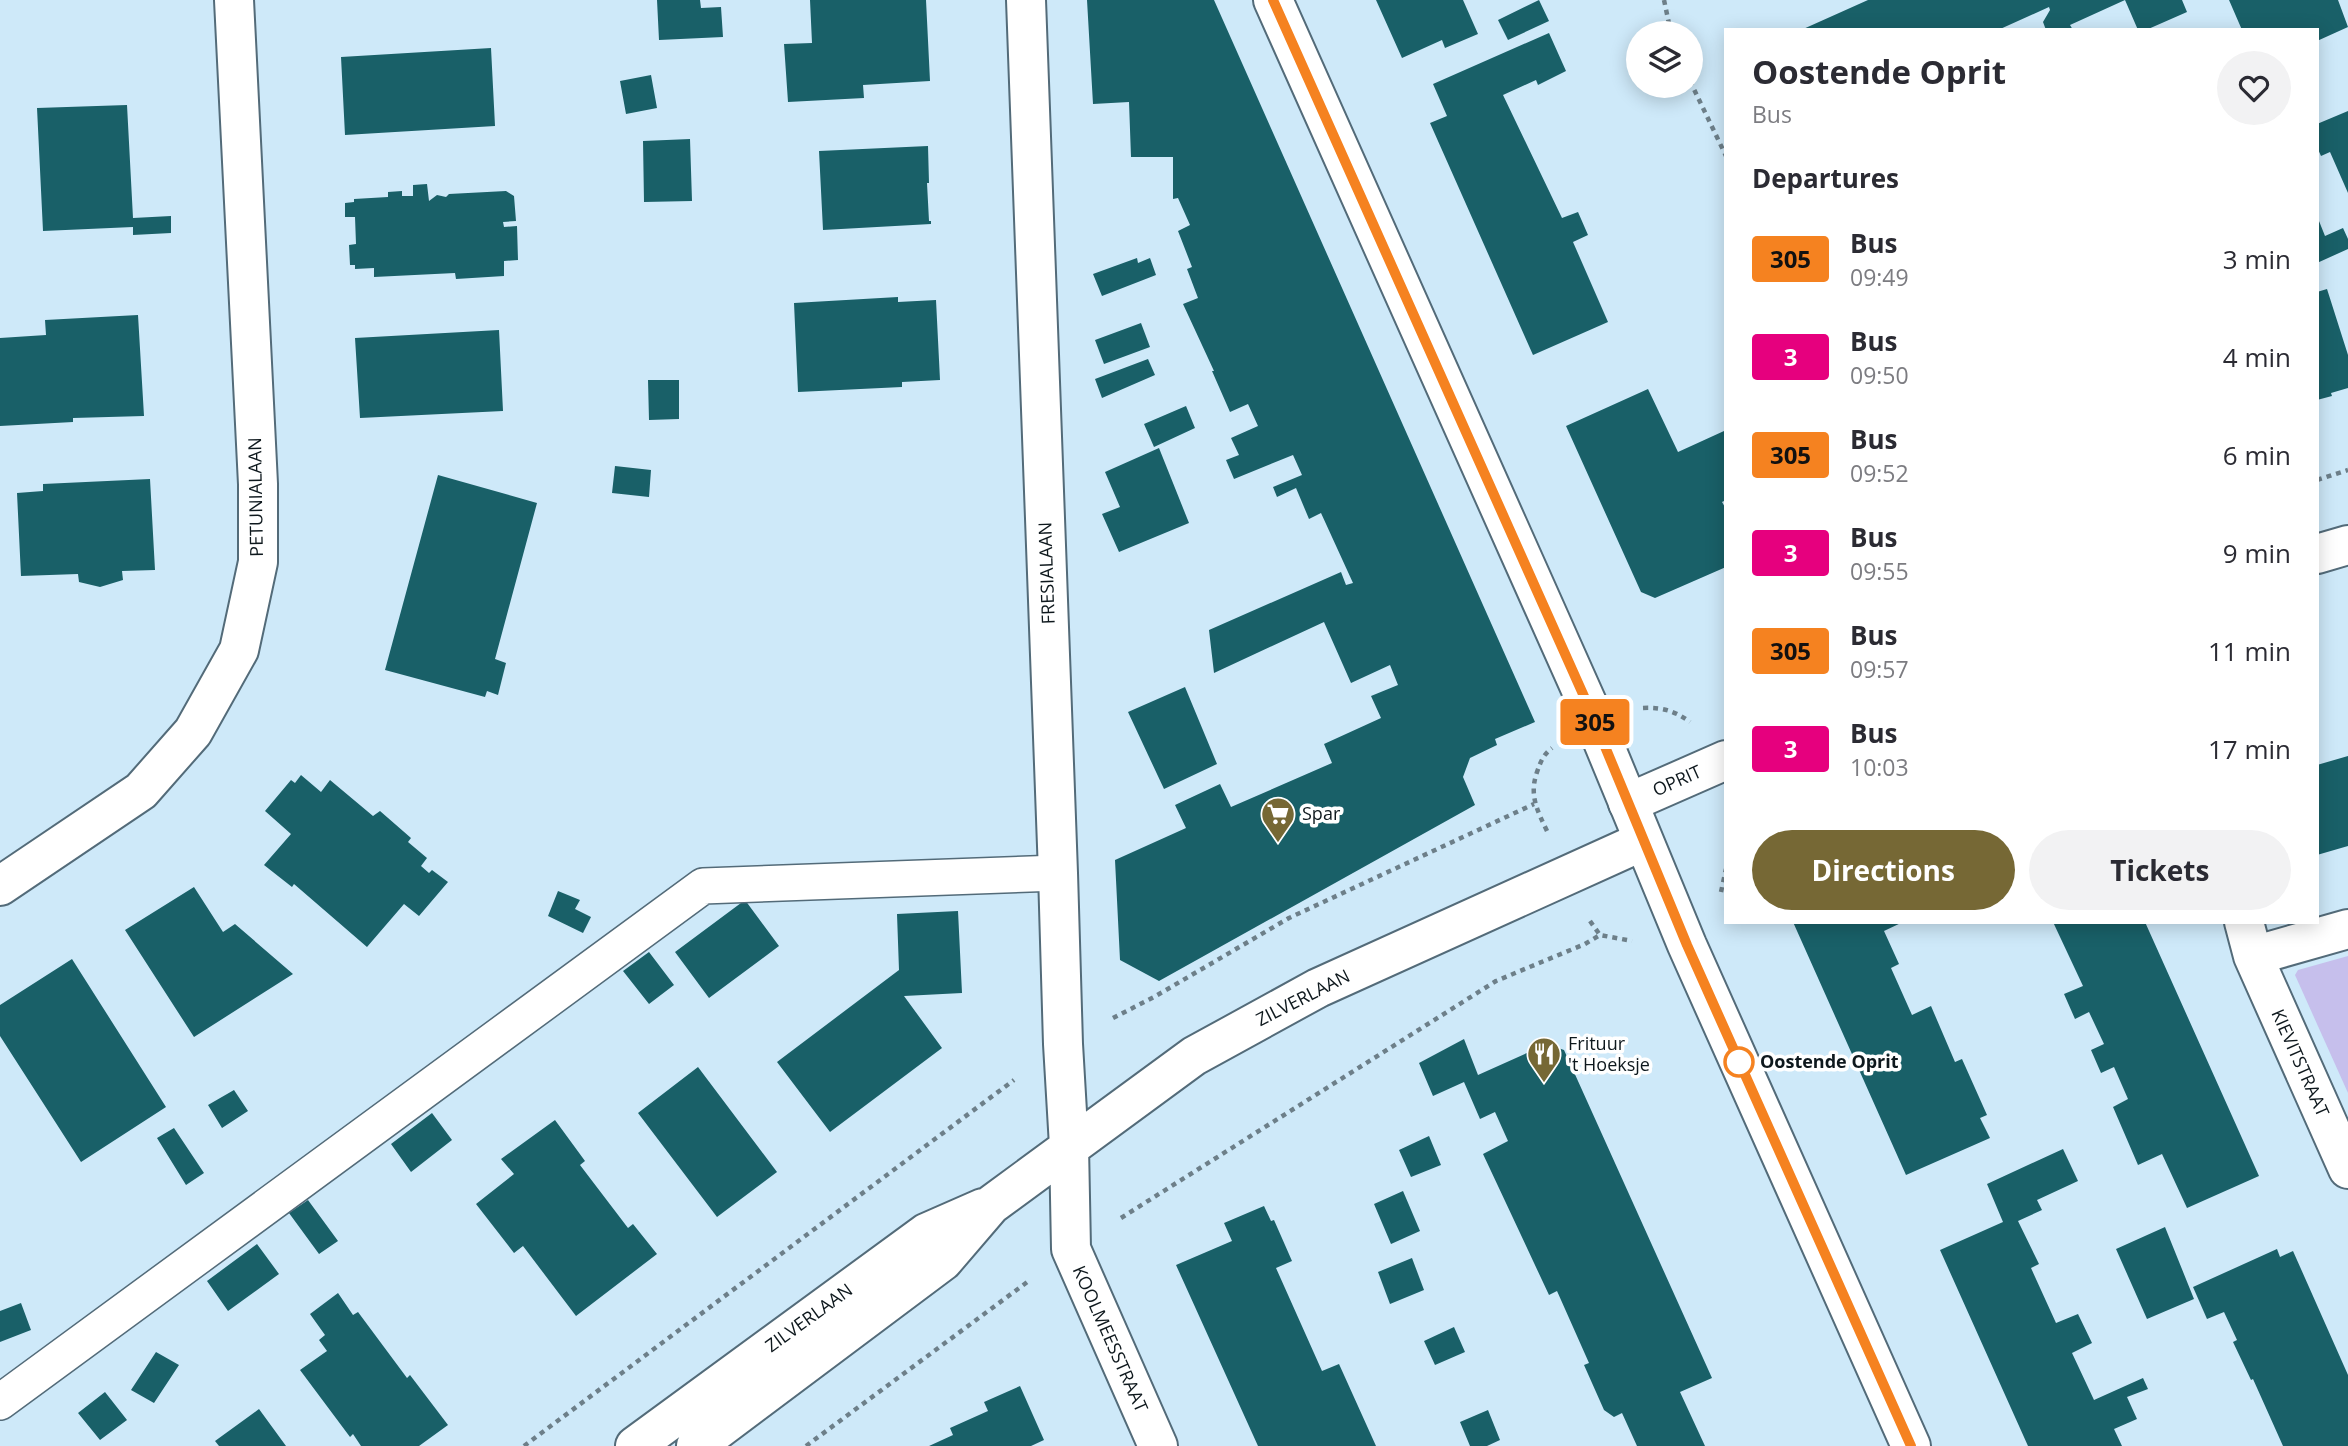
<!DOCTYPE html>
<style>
body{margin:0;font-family:"Open Sans",sans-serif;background:#f2f2f3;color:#2b2b33;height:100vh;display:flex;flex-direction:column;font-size:26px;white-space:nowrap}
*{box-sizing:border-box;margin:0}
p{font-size:23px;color:#7c7c81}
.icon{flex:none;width:38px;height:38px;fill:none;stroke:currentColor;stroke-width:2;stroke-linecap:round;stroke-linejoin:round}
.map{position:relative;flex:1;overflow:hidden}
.panel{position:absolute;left:1724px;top:28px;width:595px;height:896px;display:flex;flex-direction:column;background:#fff;border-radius:0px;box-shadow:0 4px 18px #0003}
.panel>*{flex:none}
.badge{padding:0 14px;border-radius:5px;font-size:24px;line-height:46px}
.buttons{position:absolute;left:1626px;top:21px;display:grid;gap:14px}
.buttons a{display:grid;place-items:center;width:77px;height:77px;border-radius:50%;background:#fff;box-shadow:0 4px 18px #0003;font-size:35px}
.map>.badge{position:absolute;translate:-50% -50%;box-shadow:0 0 0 4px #fff}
h2{padding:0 28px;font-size:26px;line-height:63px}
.round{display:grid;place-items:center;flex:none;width:74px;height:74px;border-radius:37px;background:#f2f2f3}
.head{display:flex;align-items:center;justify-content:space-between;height:119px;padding:0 28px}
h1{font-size:33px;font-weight:700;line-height:52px}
.button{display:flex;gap:14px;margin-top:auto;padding:14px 28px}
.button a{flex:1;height:80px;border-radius:42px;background:#766835;color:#fff;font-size:28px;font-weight:700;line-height:80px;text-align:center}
.button a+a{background:#f2f2f3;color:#2b2b33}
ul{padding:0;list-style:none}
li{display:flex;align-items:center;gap:21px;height:98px;padding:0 28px}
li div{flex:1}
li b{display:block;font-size:26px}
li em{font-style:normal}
li .badge{min-width:77px;font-weight:700;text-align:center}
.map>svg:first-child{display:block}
.green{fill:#c6bfec}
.building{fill:#196068}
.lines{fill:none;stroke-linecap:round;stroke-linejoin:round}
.lane-casing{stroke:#536b79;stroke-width:38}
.street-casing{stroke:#536b79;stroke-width:42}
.secondary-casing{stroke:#536b79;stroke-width:42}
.path{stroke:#6d7f89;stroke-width:4.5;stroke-dasharray:5 5;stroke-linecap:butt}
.lane{stroke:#fff;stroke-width:35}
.street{stroke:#fff;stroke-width:38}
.secondary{stroke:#fff;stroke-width:38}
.line-casing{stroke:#fff;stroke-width:16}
.line{stroke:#f58220;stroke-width:10}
.stop-dot{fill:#fff;stroke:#f58220;stroke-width:3.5}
.labels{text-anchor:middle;stroke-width:7;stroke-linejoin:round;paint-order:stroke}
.street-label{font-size:18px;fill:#0e181d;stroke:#fff}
.poi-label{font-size:18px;fill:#0e181d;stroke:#fff;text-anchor:start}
.stop-label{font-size:18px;font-weight:bold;fill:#0e181d;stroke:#fff;text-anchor:start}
</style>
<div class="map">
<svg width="2348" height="1446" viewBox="0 0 2348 1446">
<rect width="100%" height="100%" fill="#cee9f9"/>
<!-- green -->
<path class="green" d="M2348,956V1093L2295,975L2298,970Z"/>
<!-- building -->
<path class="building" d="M657,0H700L701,8L721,7L723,37L659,40Z
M810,0H926L930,81L863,85L864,98L788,102L784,44L812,43Z
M1087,0H1214L1535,722L1495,739L1497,745L1470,758L1463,777L1475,805L1159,981L1120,960L1115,860L1186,828L1175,805L1220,784L1231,807L1332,763L1324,744L1381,718L1371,696L1398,685L1390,665L1351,683L1324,622L1214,673L1209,630L1341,572L1346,585L1353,583L1321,513L1309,519L1296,488L1277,497L1273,487L1302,475L1293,455L1234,479L1226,460L1239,455L1231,438L1258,426L1248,404L1230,412L1212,371H1214L1183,304L1198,298L1187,269L1192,267L1178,231L1190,225L1178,198L1173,199V157H1131L1129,102L1093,104Z
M1376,0H1463L1478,34L1445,48L1442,40L1402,58Z
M1539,0L1549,21L1508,40L1498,20Z
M1868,0H2182L2187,12L2146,30H2138L2125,0L2070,25L2073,30H2046L2043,22L2050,10L2049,7L1998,30H1801Z
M2229,0H2338L2348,27L2317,41V30H2242Z
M1549,33L1566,71L1538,85L1536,80L1503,95L1562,218L1578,212L1588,235L1573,242L1608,322L1533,355L1430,123L1447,116L1433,84Z
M491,48L495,126L345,135L341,57Z
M651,75L657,108L626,114L620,81Z
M127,105L133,218L171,216V233L133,235V227L43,231L37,108Z
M2348,111V193L2330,152L2321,156L2317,147V124Z
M690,139L692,201L644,202L643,141Z
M928,146L929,183H927L929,221H931V224L823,230L819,151Z
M427,184L429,201L437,195L446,197L449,194L506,191L514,196L516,221L503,222L504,227L517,226L518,260L504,261V276L456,279L455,273L374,277V268L355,269V265H350L349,245L356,244L355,217H345V203L354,202V199L388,197V192L402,191V196H413V185Z
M2317,216L2325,236L2343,228L2348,239V249L2317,263Z
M1137,258L1138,263L1150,258L1156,275L1102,296L1093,274Z
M2327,289L2348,355V388L2331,393L2332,396L2317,400V292Z
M898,297V302L936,300L940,380L902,382V387L798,392L794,303Z
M138,315L144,416L73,418V422L0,426V338L46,335L45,320Z
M1141,323L1150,347L1104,364L1095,340Z
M499,330L503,411L360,418L355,338Z
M1148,359L1155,375L1102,398L1095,379Z
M648,380H679V419L649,420Z
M1648,389L1678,452L1724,431L1726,435V500L1722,502L1726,509V567L1655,598L1641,592L1566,426Z
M1186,406L1195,428L1154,447L1144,424Z
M1159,448L1189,523L1119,552L1102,514L1120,507L1105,472Z
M615,466L651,470L649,497L612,493Z
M438,475L537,503L495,659L506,663L498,695L487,691L485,697L385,670Z
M150,479L155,570L122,571L123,580L100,587L79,582L78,574L21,576L17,493L43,491V484Z
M1185,687L1217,764L1164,789L1128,712Z
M2348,756V846L2317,855V765Z
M301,775L321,792L330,780L373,816L380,811L411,838L408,842L427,858L421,866L429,873L432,870L448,882L419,916L404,904L367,947L294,884L292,887L264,865L291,834L265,811L291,780L295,783Z
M194,887L223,932L235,924L293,974L194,1037L125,930Z
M558,891L580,900L575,909L591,917L583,933L548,916Z
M745,900L779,946L709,998L675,952Z
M958,911L962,993L904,996L942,1048L830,1132L777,1062L899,970L897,914Z
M1793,922H1903L1884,931L1899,964L1891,968L1912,1015L1931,1006L1955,1062L1962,1059L1987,1115L1980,1118L1990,1138L1906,1175Z
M2053,922H2145L2259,1176L2187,1208L2162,1154L2138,1165L2113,1107L2128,1099L2114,1067L2101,1073L2091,1050L2104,1044L2089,1012L2075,1019L2064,994L2083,986Z
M649,952L674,985L649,1004L623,971Z
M72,959L166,1107L81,1162L0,1036V1005Z
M1464,1039L1478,1075L1547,1044L1564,1050L1712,1378L1680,1392L1705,1446H1637L1622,1413L1614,1417L1604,1410L1584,1365L1589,1363L1557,1291L1549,1295L1483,1154L1508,1141L1495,1112L1480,1119L1464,1082L1433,1096L1419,1063Z
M698,1067L777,1172L717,1217L638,1113Z
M234,1090L248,1111L222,1128L208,1105Z
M432,1113L452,1140L411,1172L391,1144Z
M555,1120L585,1161L580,1165L628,1228L633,1224L657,1254L576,1316L523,1246L514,1253L476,1204L514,1174L501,1159Z
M174,1128L204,1173L186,1185L157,1138Z
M1429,1136L1441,1165L1411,1177L1399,1150Z
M2063,1149L2078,1181L2037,1200L2042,1210L2018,1221L2039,1264L2031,1268L2056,1323L2078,1314L2092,1343L2072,1353L2094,1400L2143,1378L2148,1389L2127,1397L2137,1419L2114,1429L2122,1446H2028L1940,1250L2003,1222L1987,1184Z
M1403,1191L1420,1231L1391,1244L1374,1204Z
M308,1200L338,1241L319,1254L289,1213Z
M1264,1206L1271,1221L1274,1220L1292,1261L1276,1268L1322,1371L1339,1364L1376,1446H1258L1176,1265L1232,1241L1224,1223Z
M2165,1227L2194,1299L2147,1319L2116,1249Z
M257,1244L279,1274L228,1311L207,1281Z
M2277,1249L2280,1257L2293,1251L2348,1375V1446H2283L2253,1379L2251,1380L2233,1342L2237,1340L2224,1312L2207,1319L2193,1287Z
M1412,1258L1424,1290L1390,1304L1378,1272Z
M338,1293L353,1315L358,1312L407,1378L410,1375L448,1425L419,1446H361L353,1434L350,1437L300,1370L327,1351L319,1340L325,1335L310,1314Z
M21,1303L31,1330L0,1342V1311Z
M1454,1327L1465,1352L1435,1365L1424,1341Z
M156,1352L179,1365L154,1403L131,1390Z
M1020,1386L1044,1440L1031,1446H929L953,1435L950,1428L988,1411L984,1402Z
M105,1392L127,1420L100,1440L78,1413Z
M259,1409L286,1446H219L215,1441Z
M1488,1410L1500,1440L1487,1446H1470L1460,1422Z"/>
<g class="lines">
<!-- lane casing -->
<g class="lane-casing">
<path id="lane" d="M0,1402L703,886L1058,873"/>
</g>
<!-- street casing -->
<g class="street-casing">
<path id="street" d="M1026,0L1058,873L1063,1044L1069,1146L1071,1249L1158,1446
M2317,554L2348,545
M1628,803L1726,760
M0,886L141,791L193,732L239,650L258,562V484L234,0
M2244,922L2253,956L2348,1169
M2253,956L2348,929
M635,1446L926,1233L983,1208
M696,1446L943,1261L991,1205L1194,1056L1318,988L1643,841"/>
</g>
<!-- secondary casing -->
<g class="secondary-casing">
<path id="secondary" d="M1273,0L1587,703L1687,945L1911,1446"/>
</g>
<!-- path -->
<path class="path" d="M1664,0L1671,33
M1690,81L1726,156
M2317,480L2348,470
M1643,708C1662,707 1675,711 1690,722
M1547,831C1537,810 1529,795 1537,772C1541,761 1543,755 1552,748
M1721,892L1726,869
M1590,921L1600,935
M1113,1018L1154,997L1289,918L1534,804
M1121,1218L1496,981L1585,944L1600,935L1632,941
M524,1446L1014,1080
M806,1446L1030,1280"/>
<!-- lane -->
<use href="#lane" class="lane"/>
<!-- street -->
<use href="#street" class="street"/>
<!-- secondary -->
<use href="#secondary" class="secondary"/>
</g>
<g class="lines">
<!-- line casing -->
<g class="line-casing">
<path id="line" d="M1273,0L1587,703L1687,945L1911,1446"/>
</g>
<!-- line -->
<use href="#line" class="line"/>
</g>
<!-- icons -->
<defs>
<g id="supermarket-pin" transform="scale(1.75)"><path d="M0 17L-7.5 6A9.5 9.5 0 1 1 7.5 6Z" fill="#766835" stroke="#fff"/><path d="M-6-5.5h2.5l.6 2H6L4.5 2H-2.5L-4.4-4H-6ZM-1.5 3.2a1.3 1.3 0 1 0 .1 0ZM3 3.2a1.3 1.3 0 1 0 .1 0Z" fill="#fff"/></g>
<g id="restaurant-pin" transform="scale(1.75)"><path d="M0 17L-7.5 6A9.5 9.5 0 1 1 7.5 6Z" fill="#766835" stroke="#fff"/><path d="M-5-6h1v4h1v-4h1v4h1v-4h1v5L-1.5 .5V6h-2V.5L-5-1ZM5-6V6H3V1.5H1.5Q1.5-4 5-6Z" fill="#fff"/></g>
</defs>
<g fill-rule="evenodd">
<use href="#supermarket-pin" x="1278" y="814"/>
<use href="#restaurant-pin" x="1544" y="1054"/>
</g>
<!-- markers -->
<circle class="stop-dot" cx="1739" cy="1062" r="14"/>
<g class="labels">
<!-- street labels -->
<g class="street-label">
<text transform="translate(256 497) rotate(-91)" y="6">PETUNIALAAN</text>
<text transform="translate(1047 573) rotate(-92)" y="6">FRESIALAAN</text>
<text transform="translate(1677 781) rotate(-24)" y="6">OPRIT</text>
<text transform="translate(1303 998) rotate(-27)" y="6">ZILVERLAAN</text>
<text transform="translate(2300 1063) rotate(66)" y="6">KIEVITSTRAAT</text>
<text transform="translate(809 1318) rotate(-36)" y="6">ZILVERLAAN</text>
<text transform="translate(1110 1339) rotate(66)" y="6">KOOLMEESSTRAAT</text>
</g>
<!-- poi labels -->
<g class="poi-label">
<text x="1302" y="820">Spar</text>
<text x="1568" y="1050">Frituur<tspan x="1568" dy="21">'t Hoeksje</tspan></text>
</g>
<!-- stop labels -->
<g class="stop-label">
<text x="1760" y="1068">Oostende Oprit</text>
</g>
</g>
</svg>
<div class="buttons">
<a><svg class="icon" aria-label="layers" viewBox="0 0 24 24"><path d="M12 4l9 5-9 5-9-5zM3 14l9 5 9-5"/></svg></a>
</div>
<b class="badge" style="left:1595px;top:722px;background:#f58220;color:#111">305</b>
<section class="panel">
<div class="head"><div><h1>Oostende Oprit</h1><p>Bus</p></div><a class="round"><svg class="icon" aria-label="heart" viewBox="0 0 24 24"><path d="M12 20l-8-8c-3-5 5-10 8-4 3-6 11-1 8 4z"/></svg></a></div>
<h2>Departures</h2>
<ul>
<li><span class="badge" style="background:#f58220;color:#111">305</span><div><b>Bus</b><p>09:49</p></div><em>3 min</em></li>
<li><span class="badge" style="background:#e6007e;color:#fff">3</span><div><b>Bus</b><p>09:50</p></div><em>4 min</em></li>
<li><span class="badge" style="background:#f58220;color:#111">305</span><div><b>Bus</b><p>09:52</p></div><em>6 min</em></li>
<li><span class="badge" style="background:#e6007e;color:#fff">3</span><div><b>Bus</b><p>09:55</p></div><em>9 min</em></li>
<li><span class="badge" style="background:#f58220;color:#111">305</span><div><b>Bus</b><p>09:57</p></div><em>11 min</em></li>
<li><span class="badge" style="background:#e6007e;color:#fff">3</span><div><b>Bus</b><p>10:03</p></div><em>17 min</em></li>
</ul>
<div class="button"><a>Directions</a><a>Tickets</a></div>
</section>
</div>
